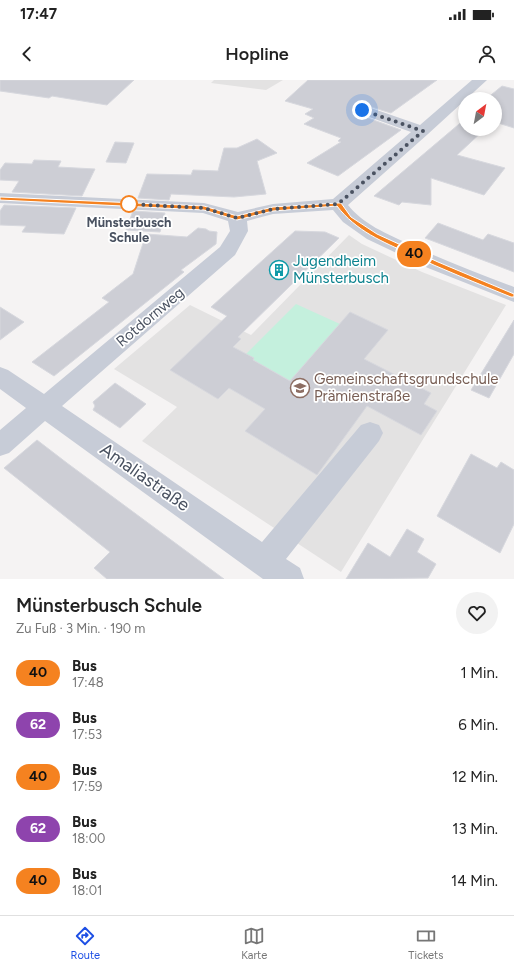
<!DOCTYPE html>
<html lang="de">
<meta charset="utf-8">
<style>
body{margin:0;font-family:Figtree,sans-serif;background:#f2f2f2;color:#222;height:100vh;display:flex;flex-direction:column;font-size:15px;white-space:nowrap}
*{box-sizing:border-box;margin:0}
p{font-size:13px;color:#767676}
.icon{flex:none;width:22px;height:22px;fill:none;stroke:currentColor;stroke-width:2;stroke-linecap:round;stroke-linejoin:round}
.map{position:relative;height:499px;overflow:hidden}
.side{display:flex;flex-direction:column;background:#fff;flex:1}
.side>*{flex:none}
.badge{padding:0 8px;border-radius:13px;font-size:14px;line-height:26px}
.needle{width:26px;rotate:32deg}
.tools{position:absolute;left:458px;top:12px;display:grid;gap:8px}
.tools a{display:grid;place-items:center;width:44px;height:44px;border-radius:50%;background:#fff;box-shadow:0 2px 6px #0003;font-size:20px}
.you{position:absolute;width:20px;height:20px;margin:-10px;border:3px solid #fff;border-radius:50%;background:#1a73e8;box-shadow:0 0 0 6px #1a73e833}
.map>.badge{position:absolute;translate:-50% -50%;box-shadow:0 0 0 2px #fff}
.round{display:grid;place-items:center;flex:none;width:42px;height:42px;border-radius:21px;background:#f2f2f2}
.overview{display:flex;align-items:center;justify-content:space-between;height:68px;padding:0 16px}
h1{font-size:19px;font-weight:600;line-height:30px}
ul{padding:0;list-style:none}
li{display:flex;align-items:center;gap:12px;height:52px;padding:0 16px}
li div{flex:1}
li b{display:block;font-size:15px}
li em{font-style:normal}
li .badge{min-width:44px;font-weight:700;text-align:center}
.status{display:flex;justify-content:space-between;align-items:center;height:28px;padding:0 20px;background:#fff;direction:ltr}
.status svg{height:11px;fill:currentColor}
header{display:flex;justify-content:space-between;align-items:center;height:52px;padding:0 16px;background:#fff;font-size:18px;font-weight:600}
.dock{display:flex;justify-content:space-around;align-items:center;height:56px;border-top:1px solid #e0e0e0;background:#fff;font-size:11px;color:#767676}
.dock a{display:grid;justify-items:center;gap:2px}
.dock .on{color:#1d4fe5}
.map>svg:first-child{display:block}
.education{fill:#e3e2e2}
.green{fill:#c4f0dd}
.building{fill:#cdced5;stroke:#d7d8de}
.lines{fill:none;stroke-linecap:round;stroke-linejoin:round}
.minor{fill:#c7ccd7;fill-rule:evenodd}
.line{fill:#f58220;stroke:#fff}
.walk{stroke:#4a5261;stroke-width:4;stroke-dasharray:0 7.2}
.stop-dot{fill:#fff;stroke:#f58220;stroke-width:2}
.labels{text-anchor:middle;stroke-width:3.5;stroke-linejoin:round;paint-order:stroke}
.far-stop-label{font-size:13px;font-weight:bold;fill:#4a5261;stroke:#fff}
.culture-label{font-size:15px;fill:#0d838f;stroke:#fff;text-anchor:start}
.street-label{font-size:15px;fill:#4a5261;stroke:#fff}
.education-label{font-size:15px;fill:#785e54;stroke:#fff;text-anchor:start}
.near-street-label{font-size:18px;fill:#4a5261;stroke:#fff}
</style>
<div class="status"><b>17:47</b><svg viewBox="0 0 49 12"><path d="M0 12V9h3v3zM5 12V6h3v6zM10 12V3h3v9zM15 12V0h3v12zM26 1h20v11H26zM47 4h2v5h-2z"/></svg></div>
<header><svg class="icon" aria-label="back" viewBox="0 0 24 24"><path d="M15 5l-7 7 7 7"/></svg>Hopline<svg class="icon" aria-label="person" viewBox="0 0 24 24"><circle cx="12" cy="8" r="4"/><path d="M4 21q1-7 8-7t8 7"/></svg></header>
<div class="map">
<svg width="514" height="499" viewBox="0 0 514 499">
<rect width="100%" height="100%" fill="#f5f3f3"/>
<!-- education -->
<path class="education" d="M214,0H283L266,10L211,3Z
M349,155L362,164L422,192L506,225L341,492L142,361L177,327L114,289L190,225L251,255Z"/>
<!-- green -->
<path class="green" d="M296,224L340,244L290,301L253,280L254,278L246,274Z"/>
<!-- building -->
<path class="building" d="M0,0H134L107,25L52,16L49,18L0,11Z
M308,0H437L391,33L368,26L363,25L357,26L355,31L357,34L401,50L338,96L307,83L341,62L338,61L341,58L304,44L314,38L305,34L313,29L285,21Z
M502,6L514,9V48L495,42V19H486Z
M465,39V49H485L457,75L505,88L484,115L431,98V125L402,122L399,125L374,116Z
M257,59L277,73L257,81L266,114L234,117L171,114L169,120L138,118L147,94L191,95L193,90L218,91L224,68H237Z
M115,62L134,63L126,83L106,82Z
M34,80L61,81L58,87L95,89L82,116L12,112L19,101L0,100V90L5,83L32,84Z
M4,125L76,128L64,154L22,152L26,146L0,145V131Z
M133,131L165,133L160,152L126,150Z
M438,143L483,160L488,154L514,163V192L425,158Z
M198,148L206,149L209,151L217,152L216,164L181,190L184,192L54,296L32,282L109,222L102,218L133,194L146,154L187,157Z
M295,151L325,152L339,158L238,257L241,259L233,267L254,278L253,280L290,301L350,232L388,250L364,279L431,313L424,324L437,331L421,355L367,326L317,395L245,351L265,329L229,308L218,319L170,290L227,236L211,227Z
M0,227L24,242L0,260Z
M514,240V274L489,318L471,310Z
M115,303L146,324L120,348L93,330L95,326L93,322Z
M37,360L67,383L224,499H107L94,488L110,472L4,388Z
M471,374L497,388L501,382L514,390V444L500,473L437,436Z
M407,449L424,459L417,472L436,484L428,498L346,499L368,463L390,477Z"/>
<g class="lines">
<!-- minor -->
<path class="minor" d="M472,0H487L428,54L348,125C363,144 387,154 409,164C443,180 479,194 514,207V222L428,188L367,159L343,142L333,130L273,134L247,141L248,151L235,175L62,326L262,462L361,345L370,342L379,345L383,353L379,361L286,479L300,488L304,499H263L45,341L9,373L0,376V350L26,328L0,309V287L8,290L44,314L220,167L230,151L228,141L203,133L0,123V113L204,123L238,132L273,124L333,119L411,52L358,33L356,30L358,27L363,26L368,27L420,45Z"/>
</g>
<!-- line -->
<path class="line" d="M0,117L204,126L237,136L273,127L338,123H341L351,137L377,154L438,182L514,214V217H511C477,203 443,190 410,174C383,162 356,151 337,126L273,131L237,140L204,130L0,120Z"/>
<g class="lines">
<!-- walk -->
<path class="walk" d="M129,124L204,128L237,138L273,129L338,124L423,51L362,30"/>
</g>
<!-- icons -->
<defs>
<g id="building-ring" transform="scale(1)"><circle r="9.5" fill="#fff" stroke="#0f9aa8" stroke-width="1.5"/><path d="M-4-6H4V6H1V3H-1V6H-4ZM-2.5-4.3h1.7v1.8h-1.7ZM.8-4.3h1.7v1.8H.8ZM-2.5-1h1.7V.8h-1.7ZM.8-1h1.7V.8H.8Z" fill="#0f9aa8"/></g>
<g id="school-ring" transform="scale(1)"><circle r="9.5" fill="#fff" stroke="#8d6e63" stroke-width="1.5"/><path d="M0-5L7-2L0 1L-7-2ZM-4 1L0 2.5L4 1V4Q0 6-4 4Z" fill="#8d6e63"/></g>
</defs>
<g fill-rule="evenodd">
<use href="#building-ring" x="279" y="190"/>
<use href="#school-ring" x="300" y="308"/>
</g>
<!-- markers -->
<circle class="stop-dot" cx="129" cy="124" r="8"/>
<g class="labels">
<!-- far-stop labels -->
<g class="far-stop-label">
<text x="129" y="147">Münsterbusch<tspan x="129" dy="15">Schule</tspan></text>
</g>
<!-- culture labels -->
<g class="culture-label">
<text x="293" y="186">Jugendheim<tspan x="293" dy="17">Münsterbusch</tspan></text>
</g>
<!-- street labels -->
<g class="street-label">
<text transform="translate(150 237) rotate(-40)" y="5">Rotdornweg</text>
</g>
<!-- education labels -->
<g class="education-label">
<text x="314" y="304">Gemeinschaftsgrundschule<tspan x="314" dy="17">Prämienstraße</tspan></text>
</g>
<!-- near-street labels -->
<g class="near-street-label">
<text transform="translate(145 397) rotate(35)" y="6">Amaliastraße</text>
</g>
</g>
</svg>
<div class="tools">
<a><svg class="needle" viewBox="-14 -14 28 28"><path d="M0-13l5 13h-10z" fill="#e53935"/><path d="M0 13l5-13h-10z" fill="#767676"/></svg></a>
</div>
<div class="you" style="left:362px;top:30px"></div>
<b class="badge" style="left:414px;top:174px;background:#f58220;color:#111">40</b>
</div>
<section class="side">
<div class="overview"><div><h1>Münsterbusch Schule</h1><p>Zu Fuß · 3 Min. · 190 m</p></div><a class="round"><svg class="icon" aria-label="heart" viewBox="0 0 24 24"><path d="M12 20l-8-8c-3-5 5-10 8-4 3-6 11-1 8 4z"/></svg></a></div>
<ul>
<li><span class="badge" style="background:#f58220;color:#111">40</span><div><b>Bus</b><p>17:48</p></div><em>1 Min.</em></li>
<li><span class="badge" style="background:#8e44ad;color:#fff">62</span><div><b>Bus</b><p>17:53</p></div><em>6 Min.</em></li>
<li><span class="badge" style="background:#f58220;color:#111">40</span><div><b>Bus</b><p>17:59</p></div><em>12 Min.</em></li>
<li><span class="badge" style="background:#8e44ad;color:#fff">62</span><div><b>Bus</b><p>18:00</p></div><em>13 Min.</em></li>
<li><span class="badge" style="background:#f58220;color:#111">40</span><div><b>Bus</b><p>18:01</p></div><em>14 Min.</em></li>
</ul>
</section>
<nav class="dock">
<a class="on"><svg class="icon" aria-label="directions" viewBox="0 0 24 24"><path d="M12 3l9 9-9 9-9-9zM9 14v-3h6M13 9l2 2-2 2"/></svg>Route</a>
<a><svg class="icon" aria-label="map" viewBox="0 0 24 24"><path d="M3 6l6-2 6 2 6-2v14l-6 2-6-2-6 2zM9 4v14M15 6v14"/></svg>Karte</a>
<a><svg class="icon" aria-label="tickets" viewBox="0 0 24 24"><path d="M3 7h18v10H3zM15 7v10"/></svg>Tickets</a>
</nav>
